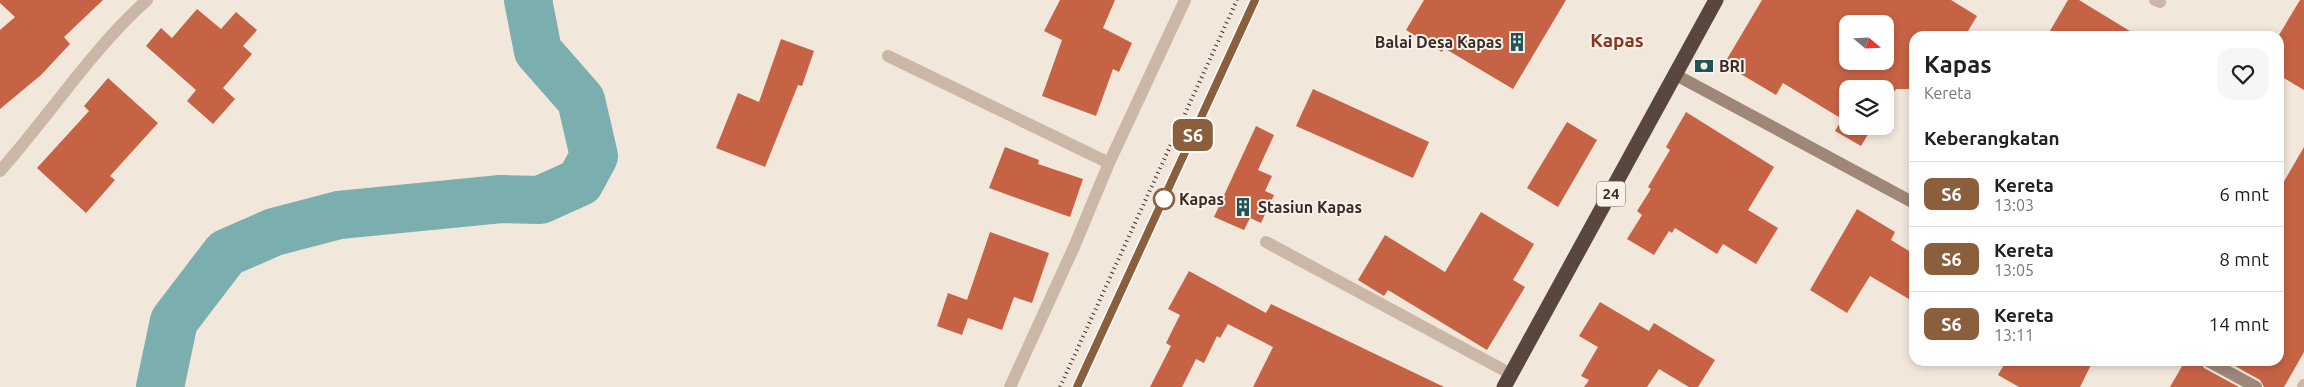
<!DOCTYPE html>
<html lang="id">
<style>
body{margin:0;font-family:Ubuntu,sans-serif;background:#f6f6f6;color:#222;height:100vh;display:flex;flex-direction:column;font-size:19px;white-space:nowrap}
*{box-sizing:border-box;margin:0}
p{font-size:16px;color:#767676}
.icon{flex:none;width:28px;height:28px;fill:none;stroke:currentColor;stroke-width:2;stroke-linecap:round;stroke-linejoin:round}
.map{position:relative;flex:1;overflow:hidden}
.drawer{position:absolute;left:1909px;top:31px;width:375px;height:335px;display:flex;flex-direction:column;background:#fff;border-radius:15px;box-shadow:0 2px 8px #0003}
.drawer>*{flex:none}
.badge{padding:0 10px;border-radius:8px;font-size:18px;line-height:32px}
.needle{width:32px;rotate:109deg}
.buttons{position:absolute;left:1839px;top:15px;display:grid;gap:10px}
.buttons a{display:grid;place-items:center;width:55px;height:55px;border-radius:10px;background:#fff;box-shadow:0 2px 8px #0003;font-size:25px}
.map>.badge{position:absolute;translate:-50% -50%;box-shadow:0 0 0 2px #fff}
h2{padding:0 15px;font-size:19px;line-height:45px}
.round{display:grid;place-items:center;flex:none;width:52px;height:52px;border-radius:15px;background:#f6f6f6}
.overview{display:flex;align-items:center;justify-content:space-between;height:85px;padding:0 15px}
h1{font-size:24px;font-weight:600;line-height:38px}
ul{padding:0;list-style:none}
li{display:flex;align-items:center;gap:15px;height:65px;padding:0 15px;border-top:1px solid #e0e0e0}
li div{flex:1}
li b{display:block;font-size:19px}
li em{font-style:normal}
li .badge{min-width:55px;font-weight:700;text-align:center}
.map>svg:first-child{display:block}
.lines{fill:none;stroke-linecap:round;stroke-linejoin:round}
.river{stroke:#7aaeaf;stroke-width:48}
.building{fill:#c76345;fill-rule:evenodd}
.street{stroke:#cab7a7;stroke-width:12}
.secondary{stroke:#9e8679;stroke-width:12}
.highway{stroke:#58463f;stroke-width:15}
.rail{stroke:#372c28;stroke-width:4;stroke-dasharray:1 4;stroke-linecap:butt}
.line-casing{stroke:#fff;stroke-width:11}
.line{stroke:#8b5e3c;stroke-width:8}
.stop-dot{fill:#fff;stroke:#8b5e3c;stroke-width:2.5}
.labels{text-anchor:middle;stroke-width:4;stroke-linejoin:round;paint-order:stroke}
.shield{fill:#faf1e8;stroke:#726762;stroke-width:1}
.shield-label{font-size:15px;font-weight:bold;fill:#372c28}
.poi-label{font-size:16px;font-weight:bold;fill:#372c28;stroke:#faf1e8;text-anchor:start}
.stop-label{font-size:16px;font-weight:bold;fill:#372c28;stroke:#faf1e8;text-anchor:start}
.quarter-label{font-size:19px;font-weight:bold;fill:#863720;stroke:#faf1e8}
</style>
<div class="map">
<svg width="2304" height="387" viewBox="0 0 2304 387">
<rect width="100%" height="100%" fill="#f2e7db"/>
<g class="lines">
<!-- river -->
<path class="river" d="M160,387L174,321L226,253L274,232L339,215L501,199L540,200L580,182L594,156L581,100L538,51L528,0"/>
</g>
<!-- building -->
<path class="building" d="M0,0H103L64,37L70,44L41,75L0,109V30L15,17L0,3Z
M1060,0H1115L1103,28L1132,43L1119,72L1113,69L1096,116L1042,96L1062,40L1044,31Z
M1424,0H1566L1513,89L1444,48L1442,52L1406,30Z
M1762,0H1951L1977,16L1965,36H1914V89H1896L1885,106V89H1848V126H1873L1861,146L1835,131L1842,119L1783,83L1776,95L1724,64ZM1848,24H1885V61H1848Z
M2068,0H2079L2138,36H2047Z
M2300,0H2304V90L2279,75V35Z
M197,9L221,29L236,12L257,30L243,46L252,54L223,88L235,99L213,124L187,101L196,90L146,46L161,28L172,38Z
M781,39L814,51L802,86L798,85L765,167L716,148L738,93L759,102Z
M108,78L158,123L110,176L115,180L86,213L37,168L89,111L84,106Z
M1313,89L1429,142L1413,178L1296,126Z
M1686,112L1774,167L1748,210L1778,228L1756,264L1723,244L1717,254L1675,228L1672,233L1669,231L1654,255L1627,239L1642,215L1637,211L1651,189L1648,187L1670,150L1666,147Z
M1567,122L1597,140L1558,207L1527,188Z
M1256,126L1274,135L1258,170L1272,176L1265,191L1274,195L1261,223L1250,218L1244,230L1214,217Z
M1005,147L1039,160L1038,164L1083,179L1070,217L989,188Z
M2304,147V352L2284,387H2264L2260,380L2226,361H2279V190Z
M1857,209L1895,232L1891,240L1914,254V302L1870,276L1847,313L1810,290Z
M1481,212L1534,244L1513,280L1525,287L1487,350L1388,290L1384,296L1358,280L1385,235L1445,272Z
M990,232L1049,253L1032,303L1014,297L1002,330L968,318L962,335L937,326L948,293L967,300Z
M1189,271L1266,313L1271,304L1444,387H1253L1273,347L1228,324L1220,338L1217,336L1204,363L1196,359L1182,387H1150L1171,346L1166,343L1180,315L1168,309Z
M1600,302L1649,331L1654,323L1715,360L1698,387H1689L1659,369L1647,387H1584L1589,380L1581,376L1598,347L1579,336Z
M2006,361H2093L2080,387H2019L1998,375Z
M2185,361H2200L2204,368L2239,387H2170Z"/>
<g class="lines">
<!-- street -->
<path class="street" d="M2155,0L2160,2
M888,56L1109,163
M0,171C50,115 91,50 147,0
M1266,242L1511,374
M1010,387L1074,247L1109,163L1185,0
M2303,387L2304,385"/>
<!-- secondary -->
<path class="secondary" d="M1676,75L1914,203
M2208,361L2256,387"/>
<!-- highway -->
<path class="highway" d="M1504,387L1716,0"/>
<!-- rail -->
<path class="rail" d="M1060,387L1237,0
M1077,387L1255,0"/>
</g>
<g class="lines">
<!-- line casing -->
<g class="line-casing">
<path id="line" d="M1077,387L1255,0"/>
</g>
<!-- line -->
<use href="#line" class="line"/>
</g>
<!-- icons -->
<defs>
<g id="building-bare" transform="scale(1.5)"><path d="M-4-6H4V6H1V3H-1V6H-4ZM-2.5-4.3h1.7v1.8h-1.7ZM.8-4.3h1.7v1.8H.8ZM-2.5-1h1.7V.8h-1.7ZM.8-1h1.7V.8H.8Z" fill="#1d5559" stroke="#faf1e8" stroke-width="2.5" paint-order="stroke"/></g>
<g id="bank-bare" transform="scale(1.5)"><path d="M-6-4H6V4H-6ZM0-2.3a2.3 2.3 0 1 0 0 4.6a2.3 2.3 0 1 0 0-4.6Z" fill="#1d5559" stroke="#faf1e8" stroke-width="2.5" paint-order="stroke"/></g>
</defs>
<g fill-rule="evenodd">
<use href="#building-bare" x="1517" y="42"/>
<use href="#bank-bare" x="1704" y="66"/>
<use href="#building-bare" x="1243" y="207"/>
</g>
<!-- markers -->
<circle class="stop-dot" cx="1164" cy="199" r="10"/>
<g class="labels">
<!-- shield labels -->
<rect class="shield" x="1597" y="181.5" width="28" height="25" rx="4"/>
<g class="shield-label">
<text x="1611" y="199">24</text>
</g>
<!-- poi labels -->
<g class="poi-label">
<text x="1502" y="48" text-anchor="end">Balai Desa Kapas</text>
<text x="1719" y="72">BRI</text>
<text x="1258" y="213">Stasiun Kapas</text>
</g>
<!-- stop labels -->
<g class="stop-label">
<text x="1179" y="205">Kapas</text>
</g>
<!-- quarter labels -->
<g class="quarter-label">
<text x="1617" y="47">Kapas</text>
</g>
</g>
</svg>
<div class="buttons">
<a><svg class="needle" viewBox="-14 -14 28 28"><path d="M0-13l5 13h-10z" fill="#e53935"/><path d="M0 13l5-13h-10z" fill="#767676"/></svg></a>
<a><svg class="icon" aria-label="layers" viewBox="0 0 24 24"><path d="M12 4l9 5-9 5-9-5zM3 14l9 5 9-5"/></svg></a>
</div>
<b class="badge" style="left:1193px;top:135px;background:#8b5e3c;color:#fff">S6</b>
<section class="drawer">
<div class="overview"><div><h1>Kapas</h1><p>Kereta</p></div><a class="round"><svg class="icon" aria-label="heart" viewBox="0 0 24 24"><path d="M12 20l-8-8c-3-5 5-10 8-4 3-6 11-1 8 4z"/></svg></a></div>
<h2>Keberangkatan</h2>
<ul>
<li><span class="badge" style="background:#8b5e3c;color:#fff">S6</span><div><b>Kereta</b><p>13:03</p></div><em>6 mnt</em></li>
<li><span class="badge" style="background:#8b5e3c;color:#fff">S6</span><div><b>Kereta</b><p>13:05</p></div><em>8 mnt</em></li>
<li><span class="badge" style="background:#8b5e3c;color:#fff">S6</span><div><b>Kereta</b><p>13:11</p></div><em>14 mnt</em></li>
</ul>
</section>
</div>
